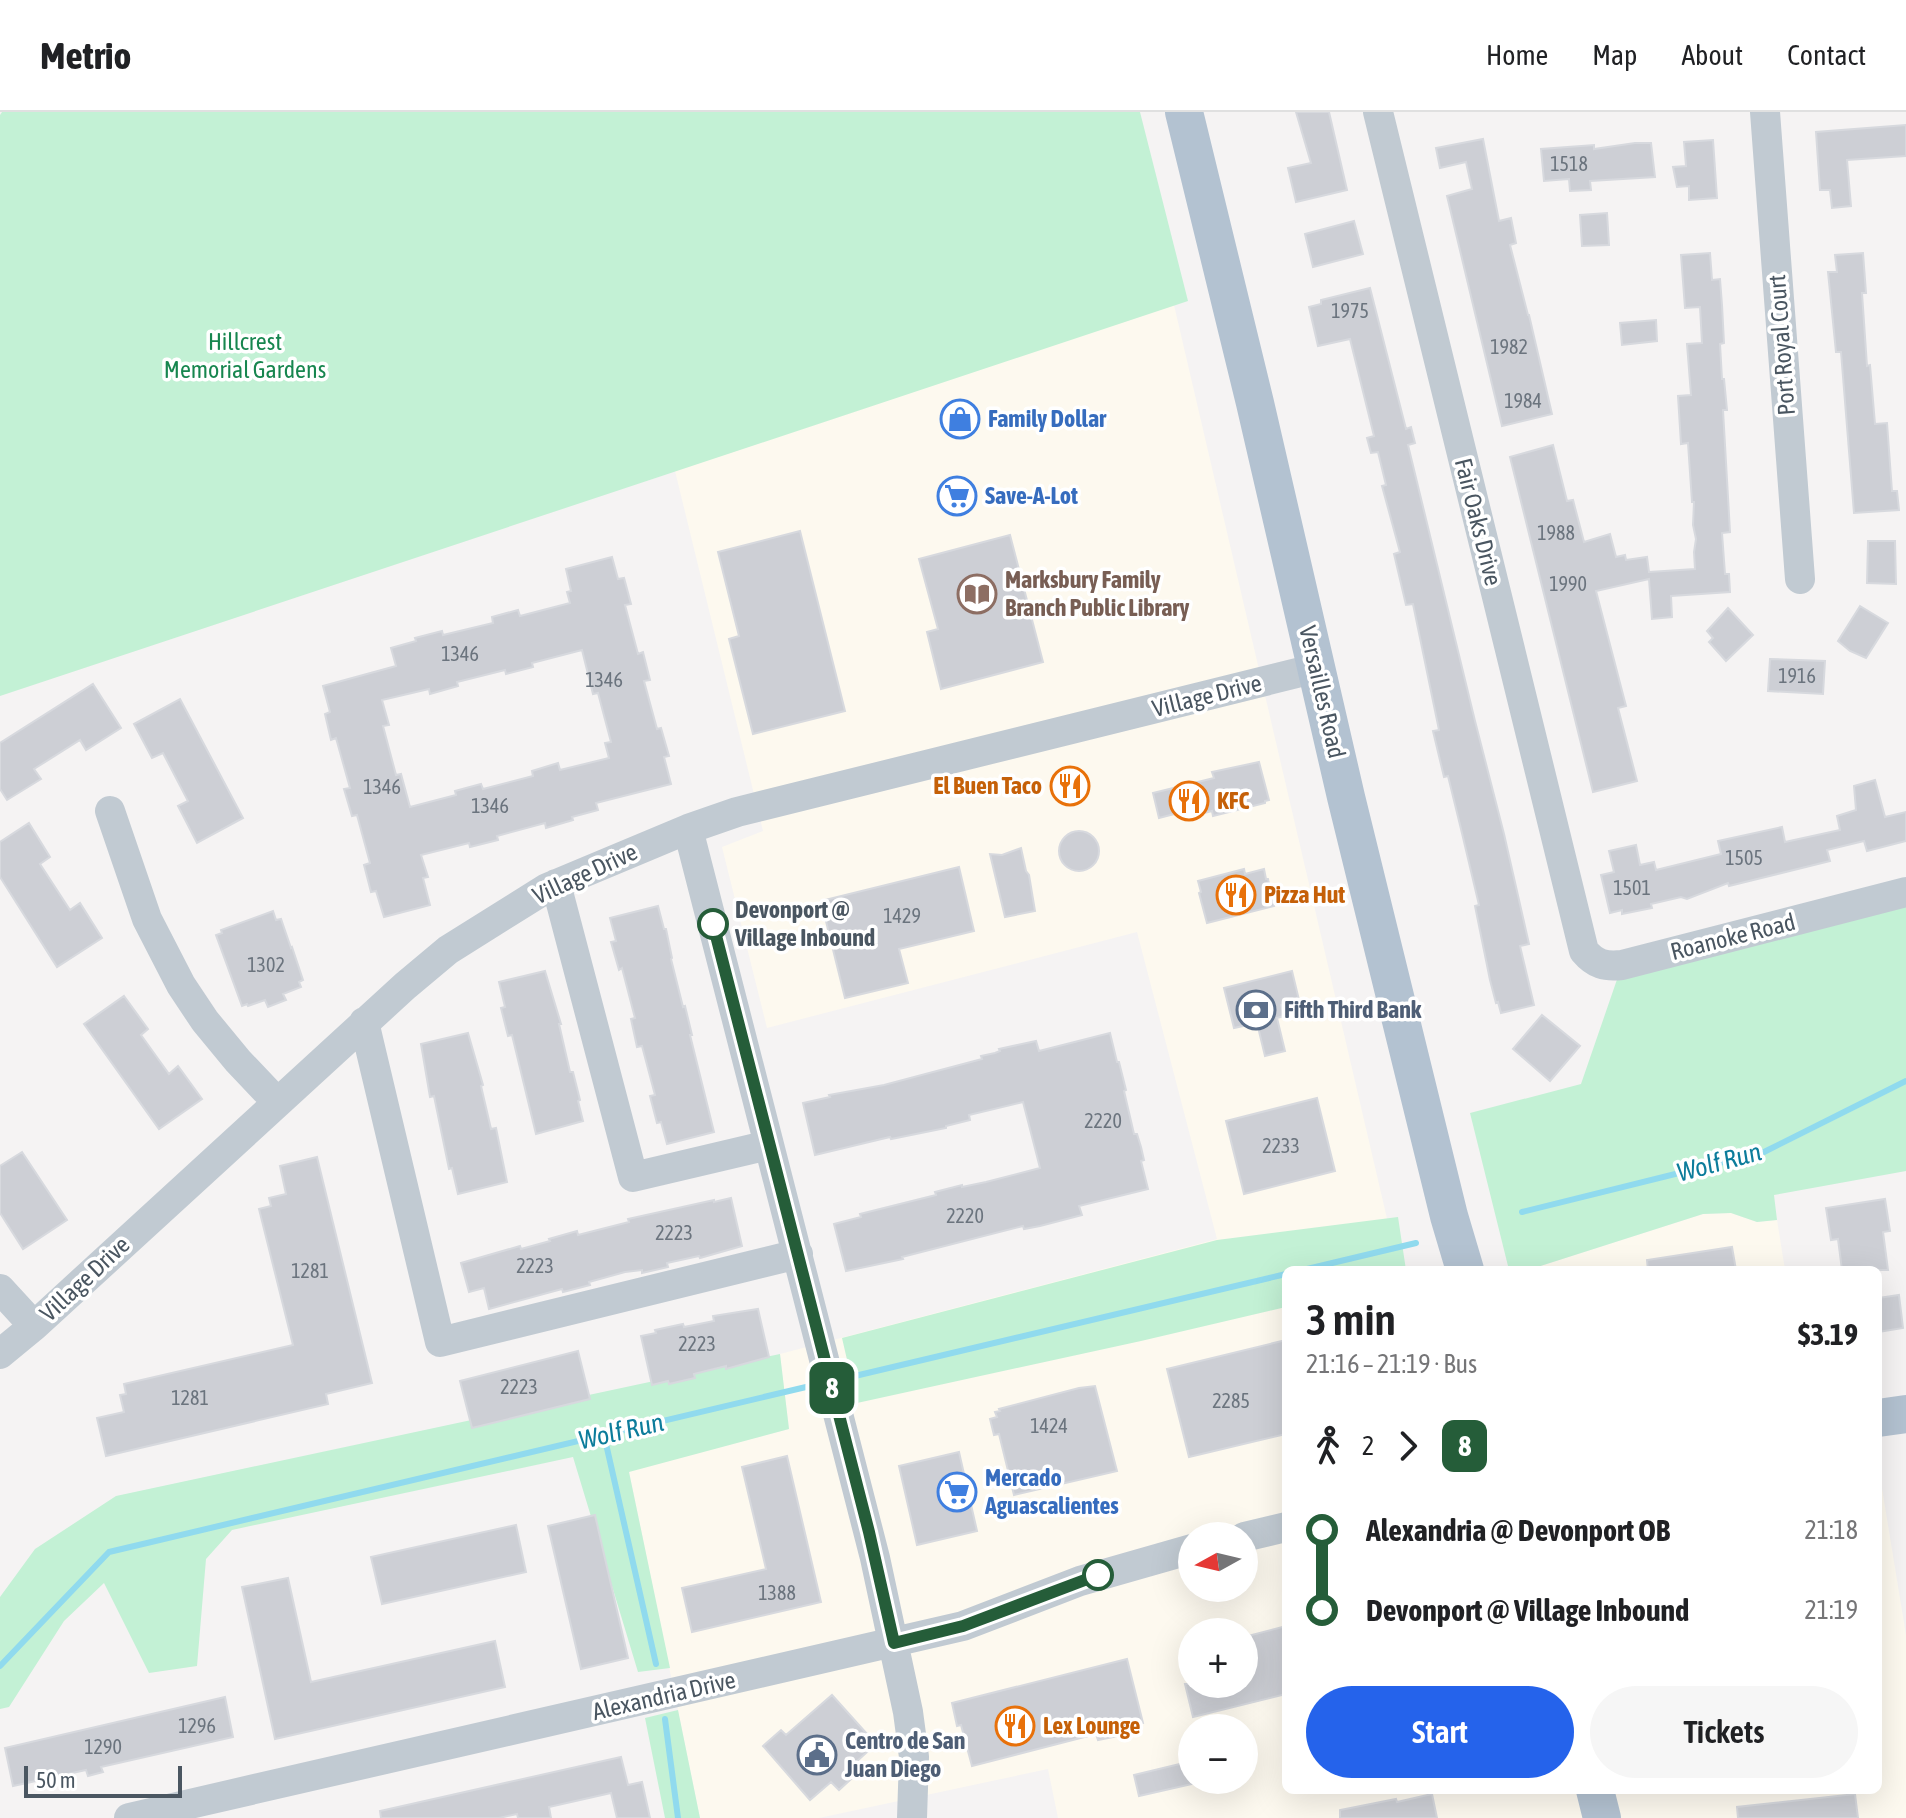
<!DOCTYPE html>
<meta charset="utf-8">
<style>
body{margin:0;font-family:"Asap Condensed",sans-serif;background:#f6f6f6;color:#202124;height:100vh;display:flex;flex-direction:column;font-size:30px;white-space:nowrap}
*{box-sizing:border-box;margin:0}
p{font-size:26px;color:#757577}
.icon{flex:none;width:44px;height:44px;fill:none;stroke:currentColor;stroke-width:2;stroke-linecap:round;stroke-linejoin:round}
.map{position:relative;flex:1;overflow:hidden}
.details{position:absolute;left:1282px;top:1154px;width:600px;height:528px;display:flex;flex-direction:column;background:#fff;border-radius:12px;box-shadow:0 8px 32px #0002}
.details>*{flex:none}
.badge{padding:0 16px;border-radius:12px;font-size:28px;line-height:52px}
.needle{width:52px;rotate:262deg}
.tools{position:absolute;left:1178px;top:1410px;display:grid;gap:16px}
.tools a{display:grid;place-items:center;width:80px;height:80px;border-radius:50%;background:#fff;box-shadow:0 8px 32px #0002;font-size:40px}
.scale{position:absolute;left:24px;bottom:20px;width:158px;box-sizing:border-box;padding-left:8px;border:4px solid #4a5661;border-top:0;font-size:22px;line-height:28px;white-space:nowrap;color:#4a5661;-webkit-text-stroke:6px #fff;paint-order:stroke}
.map>.badge{position:absolute;translate:-50% -50%;box-shadow:0 0 0 4px #fff}
.legs{display:flex;align-items:center;gap:12px;height:88px;padding:0 24px;font-size:26px}
.legs p{margin-inline-start:auto}
.headline{display:flex;align-items:center;justify-content:space-between;height:136px;padding:0 24px}
h1{font-size:44px;font-weight:600;line-height:60px}
.primary-button{display:flex;gap:16px;margin-top:auto;padding:16px 24px}
.primary-button a{flex:1;height:92px;border-radius:48px;background:#2563eb;color:#fff;font-size:32px;font-weight:600;line-height:92px;text-align:center}
.primary-button a+a{background:#f6f6f6;color:#202124}
ul{padding:0 24px;list-style:none}
li{display:flex;align-items:center;gap:28px;height:80px;font-size:30px}
li i{display:grid;place-items:center;width:12px;height:100%;margin:0 10px;background:currentColor}
li i::after{content:'';width:20px;height:20px;margin:-10px;border:6px solid;border-radius:50%;background:#fff}
li p{margin-inline-start:auto}
li:first-child i{background:linear-gradient(#0000 50%,currentColor 0)}
li:last-child i{background:linear-gradient(currentColor 50%,#0000 0)}
header{display:flex;align-items:center;gap:48px;box-sizing:border-box;height:112px;padding:0 40px;background:#fff;border-bottom:2px solid #e0e0e0}
header strong{font-size:38px}
nav{display:flex;gap:44px;margin-inline-start:auto;font-size:28px}
.map>svg:first-child{display:block}
.commercial{fill:#fdf9ef;fill-rule:evenodd}
.green{fill:#c3f1d5}
.lines{fill:none;stroke-linecap:round;stroke-linejoin:round}
.stream{stroke:#90daee;stroke-width:6}
.building{fill:#cdcfd5;stroke:#d7d9de;stroke-width:2;fill-rule:evenodd}
.minor{stroke:#c1cad2;stroke-width:30}
.major{stroke:#b3c2d1;stroke-width:38}
.line-1-casing{stroke:#fff;stroke-width:18}
.line-1{stroke:#255d39;stroke-width:12}
.stop-1-dot{fill:#fff;stroke:#255d39;stroke-width:4}
.labels{text-anchor:middle;stroke-width:7;stroke-linejoin:round;paint-order:stroke}
.number-label{font-size:20px;fill:#6b747e}
.park-label{font-size:24px;fill:#17864f;stroke:#fff}
.street-label{font-size:24px;fill:#4a5661;stroke:#fff}
.shop-label{font-size:24px;font-weight:bold;fill:#366cbe;stroke:#fff;text-anchor:start}
.education-label{font-size:24px;font-weight:bold;fill:#785e54;stroke:#fff;text-anchor:start}
.food-label{font-size:24px;font-weight:bold;fill:#c56008;stroke:#fff;text-anchor:start}
.stop-label{font-size:24px;font-weight:bold;fill:#4a5661;stroke:#fff;text-anchor:start}
.service-label{font-size:24px;font-weight:bold;fill:#4e5e75;stroke:#fff;text-anchor:start}
.water-label{font-size:26px;font-style:italic;fill:#0c7c9b;stroke:#fff}
</style>
<header>
<strong>Metrio</strong>
<nav><a>Home</a><a>Map</a><a>About</a><a>Contact</a></nav>
</header>
<div class="map">
<svg width="1906" height="1706" viewBox="0 0 1906 1706">
<rect width="100%" height="100%" fill="#f5f3f3"/>
<!-- commercial -->
<path class="commercial" d="M1174,193L1399,1158H1286V1678H1878V1352L1906,1523V1706H1058L1048,1657L819,1706H700L629,1359L789,1317L780,1242L1217,1127L1137,820L767,916L722,735L763,719L675,359ZM1192,1424H1244V1476H1192ZM1192,1520H1244V1572H1192ZM1192,1616H1244V1668H1192Z
M1731,1101L1757,1110L1777,1108L1785,1158H1528L1703,1102Z"/>
<!-- green -->
<path class="green" d="M2,0H1140L1188,189L0,584V3Z
M1906,780V1059L1774,1083L1777,1108L1757,1110L1731,1101L1703,1102L1528,1158H1509L1470,1001L1581,972L1622,853Z
M1398,1105L1406,1158H1286V1195L1141,1229L857,1291L842,1226L1217,1128Z
M780,1242L789,1317L629,1360L670,1556L638,1560L573,1345L232,1418L206,1447L197,1554L149,1561L104,1471L64,1509L9,1595L0,1597V1485L35,1437L116,1384Z
M678,1598L700,1706H665L645,1606Z"/>
<g class="lines">
<!-- stream -->
<path class="stream" d="M1522,1100L1764,1040L1906,969
M1303,1158L1416,1131
M838,1268L1286,1162
M604,1323L656,1552
M0,1554L109,1440L823,1271
M665,1607L678,1706"/>
</g>
<!-- building -->
<path class="building" d="M1296,0H1329L1347,78L1296,90L1288,56L1311,51Z
M1906,13V44L1847,48L1851,94L1832,96L1830,78H1820L1816,20Z
M1483,27L1499,109L1511,106L1516,131L1510,133L1528,203H1529L1552,302L1502,314L1447,84L1472,77L1466,50L1440,56L1436,36Z
M1713,28L1717,86L1689,88V74L1677,75L1673,55L1686,54L1684,30Z
M1635,31H1651L1655,65L1590,69L1591,78L1570,79L1569,67L1544,69L1541,37L1594,33V37Z
M1607,101L1609,133L1582,134L1580,103Z
M1354,109L1363,142L1313,155L1305,122Z
M1710,141L1712,168L1720,167L1722,193L1724,231L1720,232L1722,267H1724L1727,298H1723L1730,420L1722,421L1725,462H1729L1730,480L1671,484L1672,505L1652,507L1649,467L1596,479L1626,594L1618,596L1637,669L1593,680L1510,345L1553,333L1567,389L1573,388L1584,430L1610,422L1616,445L1625,443L1626,448L1647,445L1649,460L1695,457L1694,440L1696,427L1693,413L1694,390H1692L1688,331L1681,332L1678,284L1691,283L1687,232L1702,231L1700,195L1685,196L1681,143Z
M1863,141L1866,181H1862L1867,254L1870,253L1875,312L1887,311L1892,379H1897L1899,398L1854,401L1841,240H1836L1828,160H1837L1835,143Z
M1370,176L1406,317L1411,315L1415,331L1408,333L1475,609L1504,722L1529,832L1520,834L1534,893L1501,901L1498,890L1496,891L1490,868L1475,794L1479,793L1461,717L1448,664L1444,665L1433,619L1439,618L1413,492L1406,493L1394,442L1400,440L1382,374L1386,373L1378,340L1371,341L1367,326L1374,324L1350,227L1318,234L1309,195L1321,192V188Z
M1656,208L1657,229L1622,233L1620,211Z
M800,419L845,599L753,622L729,527L739,524L718,440Z
M1010,423L1043,550L941,577L927,520L938,517L919,447Z
M1868,429H1895L1896,472L1867,471Z
M612,445L618,467L624,466L631,492L625,493L638,542L643,540L650,568L644,569L657,617L661,616L669,644L664,645L671,672L596,691L598,698L572,705L573,708L546,716L545,711L497,724L498,728L470,735L469,731L421,743L428,765L423,766L430,793L384,805L376,779L371,780L364,753L370,751L357,703L352,704L344,677L350,676L336,626L331,628L325,602L330,600L323,574L396,554L391,536L416,529L415,526L442,519L443,523L493,511L492,505L518,498L520,504L570,491L567,480L571,479L566,457ZM582,538L593,582L598,581L611,630L605,631L609,646L560,658L558,651L532,659L533,664L483,677L481,672L455,679L456,683L410,695L401,662L396,663L383,614L389,613L382,588L429,577L430,582L458,574L457,570L505,558L506,562L533,555L532,551Z
M1860,494L1888,511L1866,546L1850,539L1838,529Z
M1728,496L1753,523L1726,549L1709,530L1713,526L1707,519Z
M1770,547L1825,549L1823,582L1768,579Z
M93,572L121,616L86,638L80,628L34,657L41,667L7,688L0,677V631Z
M180,587L243,706L197,731L178,694L188,689L163,641L152,646L134,612Z
M1259,650L1269,688L1265,689V691L1213,704L1212,699L1184,706L1182,700L1159,706L1153,681L1214,666L1212,660Z
M1875,668L1885,705L1906,700V729L1867,739L1864,729L1827,738L1830,749L1729,774L1728,771L1687,787L1681,785L1651,792L1652,796L1622,802V798L1610,801L1601,763L1614,760L1609,739L1636,733L1640,753L1654,750L1656,758L1721,742L1718,729L1782,715L1785,730L1840,718L1837,704L1856,698L1854,674Z
M29,711L50,745L40,752L70,798L80,791L102,826L57,855L0,765V730Z
M1059 739a20 20 0 1 1 40 0a20 20 0 1 1-40 0Z
M1021,736L1026,759L1029,763L1035,799L1005,805L990,742L1002,743Z
M959,755L974,819L899,837L908,871L845,886L821,789Z
M1244,757L1245,762L1264,757L1266,767H1268L1274,794L1207,811L1199,781L1201,780L1198,769Z
M658,794L664,817H666L672,846L671,847L683,895L685,894L692,923H690L714,1020L667,1032L661,1010L657,1011L650,984L655,983L642,934L637,935L631,907L635,906L622,856L619,858L611,830L616,829L610,806Z
M273,799L276,808L281,807L291,836L292,835L303,868L299,870L301,875L283,882L286,888L268,895L265,888L248,894L247,892L242,894L216,823L222,821L221,818Z
M545,859L561,912H559L570,960H573L580,988L578,989L583,1009L536,1022L512,923L508,924L501,896L505,895L499,870Z
M1292,859L1299,888L1281,893L1284,904L1277,906L1285,939L1265,944L1257,911L1234,916L1224,876Z
M124,884L148,917L141,923L169,962L178,954L202,987L159,1017L84,912Z
M1542,903L1580,934L1550,969L1513,937Z
M468,921L483,973L481,974L491,1017L496,1016L507,1070L458,1082L452,1056L449,1057L434,984L430,985L421,932Z
M1110,921L1117,950H1119L1126,978L1124,979L1134,1022H1137L1141,1035L1144,1048L1141,1049L1148,1077L1079,1094L1082,1103L1040,1114L1024,1117L1023,1114L902,1145L903,1147L846,1159L834,1112L861,1105L860,1102L936,1083L935,1080L962,1073V1075L986,1070L1040,1056L1030,1017L1023,990L969,1003L970,1008L946,1014V1016L891,1027L890,1025L815,1043L803,991L830,985L829,983L884,973L982,947L981,944L995,941L1000,939L999,937L1036,929L1039,939Z
M1317,986L1335,1059L1244,1082L1226,1009Z
M22,1040L67,1108L23,1137L0,1101V1054Z
M317,1045L372,1271L326,1282L328,1292L106,1344L97,1306L124,1300L120,1283L126,1282L124,1272L293,1233L259,1097L271,1094L269,1086L286,1082L280,1054Z
M731,1086L742,1134L700,1146L699,1144L667,1151L668,1155L642,1161V1158L625,1160L589,1170L590,1173L563,1180L562,1177L489,1197L484,1176L469,1180L461,1151L520,1134L521,1137L550,1129L549,1127L577,1119L578,1123L629,1110L628,1107L714,1088V1090Z
M1885,1087L1890,1119L1883,1120L1888,1158H1842L1838,1127L1831,1128L1826,1096Z
M1732,1135L1736,1158H1648L1647,1148Z
M1899,1183L1903,1216L1878,1220V1186Z
M758,1197L769,1245L726,1257V1254L694,1262L695,1266L669,1272L668,1269L652,1273L641,1224L656,1221L655,1218L683,1212L684,1215L714,1209L713,1204Z
M1286,1228V1322L1189,1345L1167,1257Z
M578,1239L590,1287L472,1316L460,1269Z
M1095,1274L1117,1359L1014,1383L999,1322L994,1323L990,1307L997,1305L995,1300L1000,1299L999,1297L1079,1276Z
M959,1340L977,1419L917,1433L899,1354Z
M787,1344L821,1490L692,1520L682,1476L766,1457L742,1355Z
M595,1403L628,1546L581,1557L548,1414Z
M516,1413L526,1460L382,1492L371,1445Z
M288,1466L311,1570L495,1529L505,1575L275,1627L242,1475Z
M1286,1514V1582L1193,1605L1185,1572H1244V1525Z
M1127,1547L1143,1611L1116,1618L1118,1624L1098,1628L1096,1622L972,1654L961,1613L957,1614L952,1591Z
M832,1583L876,1632L855,1651L861,1658L839,1678L831,1670L810,1688L763,1634L781,1618L786,1623Z
M225,1585L233,1625L101,1655L103,1660L88,1664L86,1658L13,1674L5,1636Z
M621,1645L628,1673L642,1670L650,1706H617L611,1681L549,1695L551,1706H518L517,1702L499,1706H381L380,1699Z
M1192,1649V1672L1139,1684L1134,1663Z
M1432,1682L1437,1706H1340V1698L1396,1687L1397,1690Z
M1855,1682L1858,1706H1738L1737,1695Z"/>
<g class="lines">
<!-- minor -->
<path class="minor" d="M1378,0L1584,839C1595,852 1605,855 1622,853L1906,780
M1765,0L1800,467
M110,699L147,807L181,873L205,909L238,949L277,990
M688,717L875,1446L908,1600L914,1645L912,1706
M556,772L633,1065L769,1033
M364,910L440,1230L798,1142
M0,1177L34,1214
M0,1242L34,1214L405,874L448,838L547,776L688,717L737,700L1317,556
M1244,1425L1286,1415
M129,1706L963,1514L1080,1469L1192,1437"/>
<!-- major -->
<path class="major" d="M1184,0L1255,291L1346,685L1449,1104L1465,1158
M1878,1306L1906,1302
M1595,1678L1602,1706"/>
</g>
<g class="lines">
<!-- line-1 casing -->
<g class="line-1-casing">
<path id="line-1" d="M713,812L869,1420L894,1531L963,1514L1098,1463"/>
</g>
<!-- line-1 -->
<use href="#line-1" class="line-1"/>
</g>
<!-- icons -->
<defs>
<g id="shop-ring" transform="scale(2)"><circle r="9.5" fill="#fff" stroke="#3f7fe0" stroke-width="1.5"/><path d="M-5-2.5h2.3a2.7 3.5 0 0 1 5.4 0H5L5.5 6h-11ZM-1.5-2.5h3a1.5 2.3 0 0 0-3 0Z" fill="#3f7fe0"/></g>
<g id="supermarket-ring" transform="scale(2)"><circle r="9.5" fill="#fff" stroke="#3f7fe0" stroke-width="1.5"/><path d="M-6-5.5h2.5l.6 2H6L4.5 2H-2.5L-4.4-4H-6ZM-1.5 3.2a1.3 1.3 0 1 0 .1 0ZM3 3.2a1.3 1.3 0 1 0 .1 0Z" fill="#3f7fe0"/></g>
<g id="library-ring" transform="scale(2)"><circle r="9.5" fill="#fff" stroke="#8d6e63" stroke-width="1.5"/><path d="M-6-4Q-3-5.5-.7-3.5V5Q-3 3-6 4ZM6-4Q3-5.5 .7-3.5V5Q3 3 6 4Z" fill="#8d6e63"/></g>
<g id="restaurant-ring" transform="scale(2)"><circle r="9.5" fill="#fff" stroke="#e8710a" stroke-width="1.5"/><path d="M-5-6h1v4h1v-4h1v4h1v-4h1v5L-1.5 .5V6h-2V.5L-5-1ZM5-6V6H3V1.5H1.5Q1.5-4 5-6Z" fill="#e8710a"/></g>
<g id="bank-ring" transform="scale(2)"><circle r="9.5" fill="#fff" stroke="#5c6f8a" stroke-width="1.5"/><path d="M-6-4H6V4H-6ZM0-2.3a2.3 2.3 0 1 0 0 4.6a2.3 2.3 0 1 0 0-4.6Z" fill="#5c6f8a"/></g>
<g id="civic-ring" transform="scale(2)"><circle r="9.5" fill="#fff" stroke="#5c6f8a" stroke-width="1.5"/><path d="M-.6-6.5H3V-4.5H.6V-3L4-1V1h2V6H-6V1h2V-1L-.6-3ZM-1.2 2.5V6h2.4V2.5Z" fill="#5c6f8a"/></g>
</defs>
<g fill-rule="evenodd">
<use href="#shop-ring" x="960" y="307"/>
<use href="#supermarket-ring" x="957" y="384"/>
<use href="#library-ring" x="977" y="482"/>
<use href="#restaurant-ring" x="1070" y="674"/>
<use href="#restaurant-ring" x="1189" y="689"/>
<use href="#restaurant-ring" x="1236" y="783"/>
<use href="#bank-ring" x="1256" y="898"/>
<use href="#supermarket-ring" x="957" y="1380"/>
<use href="#restaurant-ring" x="1015" y="1614"/>
<use href="#civic-ring" x="817" y="1643"/>
</g>
<!-- markers -->
<g class="stop-1-dot">
<circle cx="713" cy="812" r="14"/>
<circle cx="1098" cy="1463" r="14"/>
</g>
<g class="labels">
<!-- number labels -->
<g class="number-label">
<text x="1569" y="59">1518</text>
<text x="1350" y="206">1975</text>
<text x="1509" y="242">1982</text>
<text x="1523" y="296">1984</text>
<text x="1556" y="428">1988</text>
<text x="1568" y="479">1990</text>
<text x="460" y="549">1346</text>
<text x="1797" y="571">1916</text>
<text x="604" y="575">1346</text>
<text x="382" y="682">1346</text>
<text x="490" y="701">1346</text>
<text x="1744" y="753">1505</text>
<text x="1632" y="783">1501</text>
<text x="902" y="811">1429</text>
<text x="266" y="860">1302</text>
<text x="1103" y="1016">2220</text>
<text x="1281" y="1041">2233</text>
<text x="965" y="1111">2220</text>
<text x="674" y="1128">2223</text>
<text x="535" y="1161">2223</text>
<text x="310" y="1166">1281</text>
<text x="697" y="1239">2223</text>
<text x="519" y="1282">2223</text>
<text x="190" y="1293">1281</text>
<text x="1231" y="1296">2285</text>
<text x="1049" y="1321">1424</text>
<text x="777" y="1488">1388</text>
<text x="197" y="1621">1296</text>
<text x="103" y="1642">1290</text>
</g>
<!-- park labels -->
<g class="park-label">
<text x="245" y="238">Hillcrest<tspan x="245" dy="28">Memorial Gardens</tspan></text>
</g>
<!-- street labels -->
<g class="street-label">
<text transform="translate(1782 233) rotate(-94)" y="8">Port Royal Court</text>
<text transform="translate(1478 410) rotate(76)" y="8">Fair Oaks Drive</text>
<text transform="translate(1322 580) rotate(77)" y="8">Versailles Road</text>
<text transform="translate(1207 584) rotate(-14)" y="8">Village Drive</text>
<text transform="translate(585 762) rotate(-25)" y="8">Village Drive</text>
<text transform="translate(1733 825) rotate(-14)" y="8">Roanoke Road</text>
<text transform="translate(85 1167) rotate(-43)" y="8">Village Drive</text>
<text transform="translate(664 1584) rotate(-13)" y="8">Alexandria Drive</text>
</g>
<!-- shop labels -->
<g class="shop-label">
<text x="988" y="315">Family Dollar</text>
<text x="985" y="392">Save-A-Lot</text>
<text x="985" y="1374">Mercado<tspan x="985" dy="28">Aguascalientes</tspan></text>
</g>
<!-- education labels -->
<g class="education-label">
<text x="1005" y="476">Marksbury Family<tspan x="1005" dy="28">Branch Public Library</tspan></text>
</g>
<!-- food labels -->
<g class="food-label">
<text x="1042" y="682" text-anchor="end">El Buen Taco</text>
<text x="1217" y="697">KFC</text>
<text x="1264" y="791">Pizza Hut</text>
<text x="1043" y="1622">Lex Lounge</text>
</g>
<!-- stop labels -->
<g class="stop-label">
<text x="735" y="806">Devonport @<tspan x="735" dy="28">Village Inbound</tspan></text>
</g>
<!-- service labels -->
<g class="service-label">
<text x="1284" y="906">Fifth Third Bank</text>
<text x="845" y="1637">Centro de San<tspan x="845" dy="28">Juan Diego</tspan></text>
</g>
<!-- water labels -->
<g class="water-label">
<text transform="translate(1719 1050) rotate(-15)" y="9">Wolf Run</text>
<text transform="translate(621 1319) rotate(-13)" y="9">Wolf Run</text>
</g>
</g>
</svg>
<div class="tools">
<a><svg class="needle" viewBox="-14 -14 28 28"><path d="M0-13l5 13h-10z" fill="#e53935"/><path d="M0 13l5-13h-10z" fill="#757577"/></svg></a>
<a>+</a>
<a>−</a>
</div>
<div class="scale">50 m</div>
<b class="badge" style="left:832px;top:1276px;background:#255d39;color:#fff">8</b>
<section class="details">
<div class="headline"><div><h1>3 min</h1><p>21:16 – 21:19 · Bus</p></div><b>$3.19</b></div>
<div class="legs"><svg class="icon" aria-label="walk" viewBox="0 0 24 24"><circle cx="13" cy="4" r="2"/><path d="M13 8l-2 6 4 7M11 14l-3 7M7 12l3-4h3l4 4"/></svg>2<svg class="icon" aria-label="forward" viewBox="0 0 24 24"><path d="M9 5l7 7-7 7"/></svg><b class="badge" style="background:#255d39;color:#fff">8</b></div>
<ul>
<li><i style="color:#255d39"></i><b>Alexandria @ Devonport OB</b><p>21:18</p></li>
<li><i style="color:#255d39"></i><b>Devonport @ Village Inbound</b><p>21:19</p></li>
</ul>
<div class="primary-button"><a>Start</a><a>Tickets</a></div>
</section>
</div>
